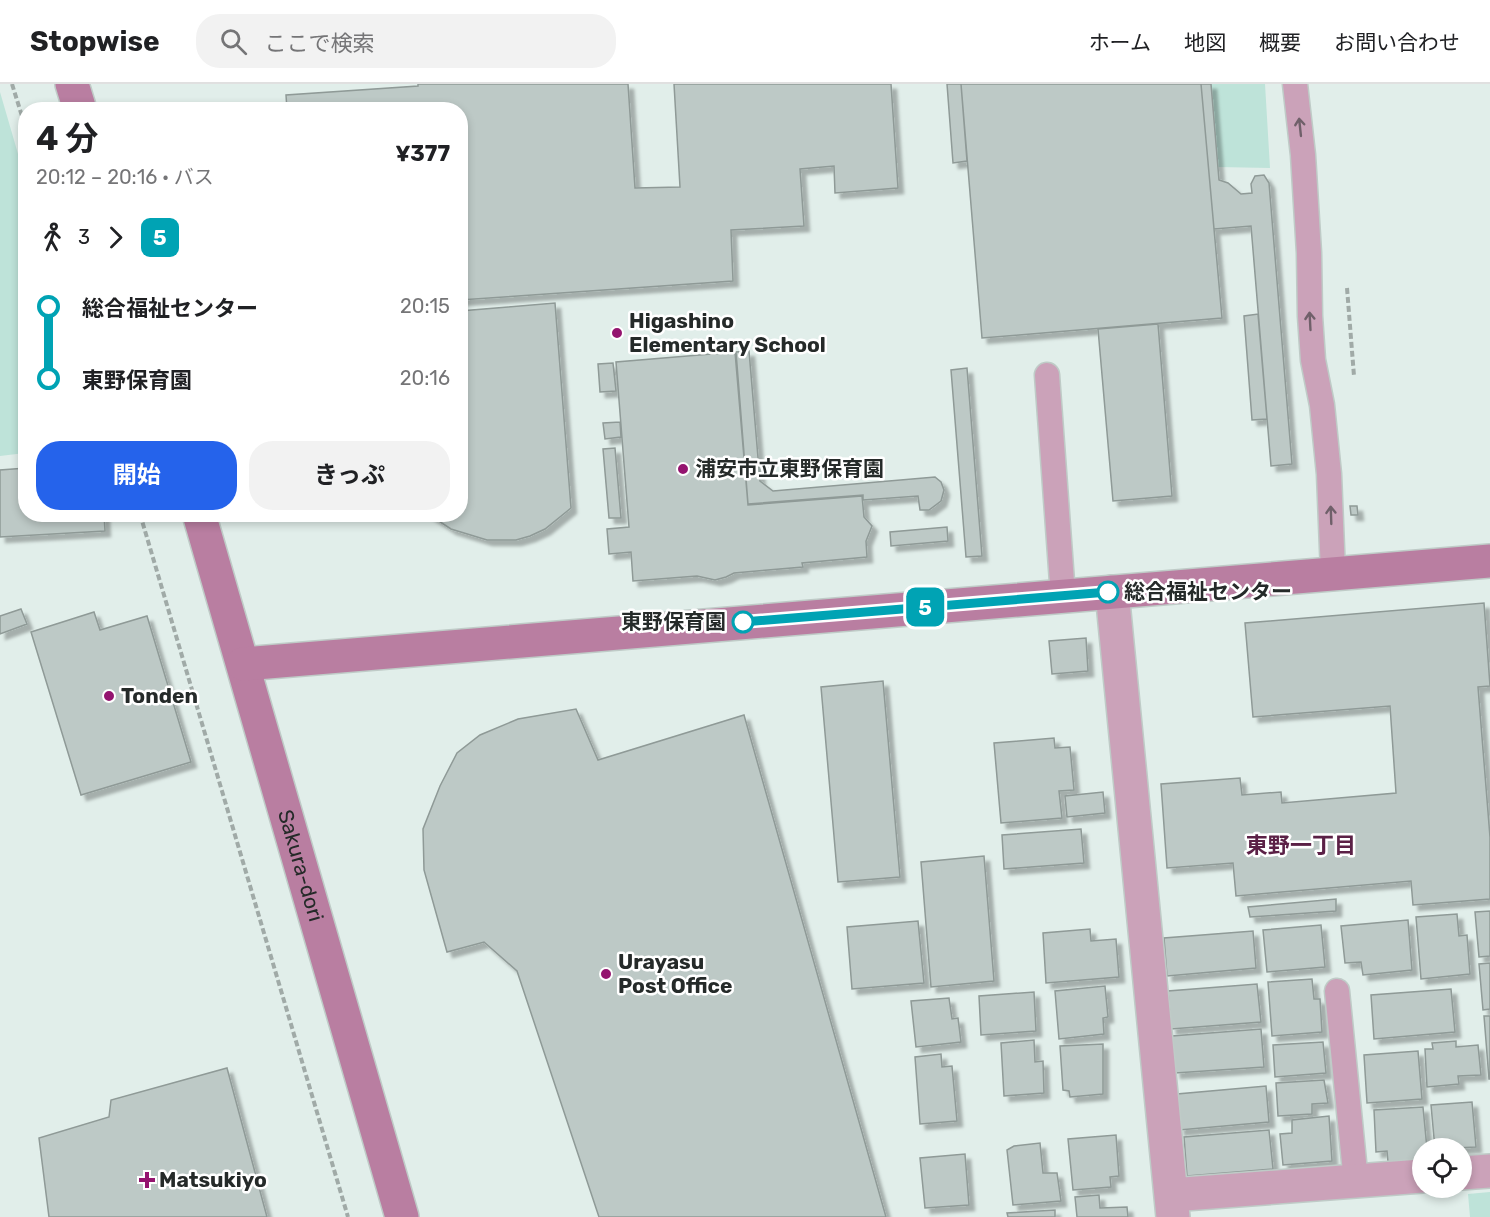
<!DOCTYPE html>
<html lang="ja">
<meta charset="utf-8">
<style>
body{margin:0;font-family:Rubik,"Noto Sans JP",sans-serif;background:#f2f2f2;color:#202124;height:100vh;display:flex;flex-direction:column;font-size:22px;white-space:nowrap}
*{box-sizing:border-box;margin:0}
p{font-size:20px;color:#757577}
.icon{flex:none;width:33px;height:33px;fill:none;stroke:currentColor;stroke-width:2;stroke-linecap:round;stroke-linejoin:round}
.map{position:relative;flex:1;overflow:hidden}
.sheet{position:absolute;left:18px;top:18px;width:450px;height:420px;display:flex;flex-direction:column;background:#fff;border-radius:24px;box-shadow:0 3px 9px #0003}
.sheet>*{flex:none}
.badge{padding:0 12px;border-radius:9px;font-size:21px;line-height:39px}
.fabs{position:absolute;left:1412px;top:1054px;display:grid;gap:12px}
.fabs a{display:grid;place-items:center;width:60px;height:60px;border-radius:50%;background:#fff;box-shadow:0 3px 9px #0003;font-size:30px}
.map>.badge{position:absolute;translate:-50% -50%;box-shadow:0 0 0 3px #fff}
.legs{display:flex;align-items:center;gap:9px;height:66px;padding:0 18px;font-size:20px}
.legs p{margin-inline-start:auto}
.summary{display:flex;align-items:center;justify-content:space-between;height:102px;padding:0 18px}
h1{font-size:33px;font-weight:700;line-height:45px}
.button{display:flex;gap:12px;margin-top:auto;padding:12px 18px}
.button a{flex:1;height:69px;border-radius:24px;background:#2563eb;color:#fff;font-size:24px;font-weight:700;line-height:69px;text-align:center}
.button a+a{background:#f2f2f2;color:#202124}
ul{padding:0 18px;list-style:none}
li{display:flex;align-items:center;gap:21px;height:72px;font-size:22px}
li i{display:grid;place-items:center;width:9px;height:100%;margin:0 8px;background:currentColor}
li i::after{content:'';width:15px;height:15px;margin:-8px;border:4px solid;border-radius:50%;background:#fff}
li p{margin-inline-start:auto}
li:first-child i{background:linear-gradient(#0000 50%,currentColor 0)}
li:last-child i{background:linear-gradient(currentColor 50%,#0000 0)}
header{display:flex;align-items:center;gap:36px;box-sizing:border-box;height:84px;padding:0 30px;background:#fff;border-bottom:2px solid #e0e0e0}
header strong{font-size:28px}
nav{display:flex;gap:33px;margin-inline-start:auto;font-size:21px}
.search{width:420px;height:54px;background:#f2f2f2;display:flex;align-items:center;gap:15px;box-sizing:border-box;padding:0 21px;border-radius:24px;color:#757577;font-size:22px}
.map>svg:first-child{display:block}
.green{fill:#bee3d9}
.building{fill:#bdc9c6;stroke:#8f9a97;stroke-width:1.5;filter:url(#shadow)}
.lines{fill:none;stroke-linecap:round;stroke-linejoin:round}
.lane-casing{stroke:#bfcbc7;stroke-width:27}
.street-casing{stroke:#bfcbc7;stroke-width:36}
.secondary-casing{stroke:#bfcbc7;stroke-width:36}
.path{stroke:#a0aaa7;stroke-width:4;stroke-dasharray:6 3;stroke-linecap:butt}
.lane{stroke:#cba2b9;stroke-width:24}
.street{stroke:#cba2b9;stroke-width:33}
.secondary{stroke:#b97ea1;stroke-width:33}
.oneway{stroke:#70606a}
.line-1-casing{stroke:#fff;stroke-width:14}
.line-1{stroke:#00a3b4;stroke-width:9}
.poi-dot{fill:#94146f;stroke:#fff;stroke-width:2}
.stop-1-dot{fill:#fff;stroke:#00a3b4;stroke-width:3}
.labels{text-anchor:middle;stroke-width:5;stroke-linejoin:round;paint-order:stroke}
.poi-label{font-size:21px;font-weight:bold;fill:#252a29;stroke:#fff;text-anchor:start}
.stop-label{font-size:21px;font-weight:bold;fill:#252a29;stroke:#fff;text-anchor:start}
.street-label{font-size:21px;fill:#252a29;stroke:#fff}
.neighbourhood-label{font-size:22px;font-weight:bold;fill:#5b2046;stroke:#fff}
</style>
<header>
<strong>Stopwise</strong>
<div class="search"><svg class="icon" aria-label="search" viewBox="0 0 24 24"><circle cx="10" cy="10" r="6"/><path d="M15 15l6 6"/></svg>ここで検索</div>
<nav><a>ホーム</a><a>地図</a><a>概要</a><a>お問い合わせ</a></nav>
</header>
<div class="map">
<svg width="1490" height="1133" viewBox="0 0 1490 1133">
<defs>
<filter id="shadow"><feDropShadow dx="5.5" dy="5.5" stdDeviation="1.5" flood-color="#0004"/></filter>
</defs>
<rect width="100%" height="100%" fill="#e1eeea"/>
<!-- green -->
<path class="green" d="M1211,0H1265L1270,84L1218,83Z
M0,8L25,94V369L0,372Z
M1490,1108V1133H1470L1468,1110Z"/>
<!-- building -->
<path class="building" d="M418,0H628L635,104L680,103L674,0H891L898,104L835,109L834,82L800,85L804,142L731,146L733,197L460,216V26H287L286,11L418,2Z
M947,0H961L967,77L953,79Z
M961,0H1201L1222,234L982,254Z
M1201,0H1211L1219,96L1228,99L1241,110L1252,109L1251,100L1255,92L1264,91L1269,99L1292,380L1271,382L1251,142L1214,145Z
M555,219L571,424L545,445L530,452L516,456H487L451,445L428,430H460V227Z
M1258,230L1267,335L1252,336L1244,232Z
M1158,240L1172,412L1113,417L1098,245Z
M749,267L760,397L773,407L935,393L941,398L944,406L941,417L929,426H920L918,412L863,416V411L748,420L736,268Z
M735,268L748,421L862,412L864,433L872,442L866,457L867,473L802,479L803,483L734,489L726,493L715,496L697,492L633,497L631,468L609,470L607,445L629,443L616,278Z
M613,279L616,307L600,308L598,280Z
M967,284L982,472L966,473L951,286Z
M620,338L621,353L605,355L603,339Z
M615,364L621,434H609L603,365Z
M26,384V430H104L105,447L0,453V386Z
M1350,422H1357L1358,431H1351Z
M947,443L948,457L891,462L890,448Z
M1484,519L1490,602L1478,603L1490,753V815L1413,821L1411,797L1236,812L1233,779L1167,784L1161,700L1240,694L1242,711L1281,708L1282,719L1396,709L1390,622L1253,633L1245,539Z
M21,525L27,540L0,550V532Z
M94,528L100,546L147,532L191,678L81,711L31,548Z
M1086,554L1088,587L1052,590L1049,557Z
M883,597L900,793L838,798L821,603Z
M576,625L598,676L744,631L886,1133H599L517,887L484,858L447,868L424,786L423,745L440,702L457,669L480,651L518,635Z
M1054,654L1055,664L1070,663L1074,706L1059,707L1062,734L1001,739L994,659Z
M1103,708L1105,729L1067,733L1065,712Z
M1081,745L1084,779L1004,785L1002,751Z
M984,772L994,897L931,903L921,778Z
M1336,815V827L1250,833L1248,823Z
M1490,827V872L1479,873L1475,828Z
M1457,830L1459,852L1467,851L1470,890L1421,895L1416,833Z
M1408,836L1412,886L1363,891L1361,878L1345,879L1341,842Z
M918,837L924,899L852,905L847,843Z
M1321,841L1325,883L1267,888L1263,846Z
M1090,845L1091,857L1116,855L1119,893L1046,899L1043,849Z
M1253,847L1256,884L1167,892L1164,854Z
M1490,879V925L1483,926L1479,880Z
M1312,895L1314,915H1320L1322,948L1272,952L1268,898Z
M1257,900L1261,938L1171,945L1168,907Z
M1105,902L1108,933L1103,934L1104,950L1059,955L1055,907Z
M1451,905L1455,948L1374,955L1371,911Z
M1034,908L1036,947L981,951L979,912Z
M949,914L952,935L958,934L961,958L916,963L911,917Z
M1484,932H1490V995H1489Z
M1261,945L1264,983L1175,989L1172,952Z
M1034,956L1035,978L1043,977L1044,1009L1004,1012L1001,959Z
M1456,957V963L1478,961L1481,991L1458,992L1459,1000L1427,1003L1425,965H1433L1432,959Z
M1323,958L1326,989L1275,993L1273,961Z
M1103,960V1010L1070,1013L1069,1007L1063,1006L1060,962Z
M1418,967L1422,1015L1367,1019L1364,971Z
M941,970L942,983L952,982L957,1037L920,1040L915,973Z
M227,984L267,1133H49L39,1054L109,1033L111,1016Z
M1324,996L1328,1019L1312,1020V1030L1278,1032L1276,999Z
M1266,1002L1269,1038L1179,1046L1177,1010Z
M1472,1018L1476,1063L1435,1065L1431,1021Z
M1423,1023L1427,1065H1422V1076L1388,1078L1387,1067L1376,1068L1374,1026Z
M1329,1032L1332,1077L1283,1081L1280,1050L1292,1049V1036Z
M1269,1046L1273,1085L1187,1092L1184,1053Z
M1116,1051L1119,1092L1110,1093L1111,1103L1073,1106L1068,1055Z
M1040,1059L1043,1089H1057L1061,1117L1013,1121L1007,1066L1014,1062Z
M965,1070L969,1121L925,1124L920,1074Z
M1099,1111L1100,1124L1127,1123L1128,1133H1077L1075,1113Z
M1055,1126V1133H1008L1007,1129Z"/>
<g class="lines">
<!-- lane casing -->
<g class="lane-casing">
<path id="lane" d="M1295,0L1303,71L1309,169L1310,232L1313,276L1322,321L1329,390L1333,489
M1047,291L1063,512
M1337,907L1356,1098"/>
</g>
<!-- street casing -->
<g class="street-casing">
<path id="street" d="M1112,508L1173,1133
M1461,1089L1490,1087
M1171,1111L1422,1092"/>
</g>
<!-- secondary casing -->
<g class="secondary-casing">
<g id="secondary">
<path d="M72,0L80,26"/>
<path id="s1" d="M199,430L402,1133"/>
<path d="M243,580L1490,477"/>
</g>
</g>
<!-- path -->
<path class="path" d="M12,0L26,45
M1347,204L1354,292
M140,430L348,1133"/>
<!-- lane -->
<use href="#lane" class="lane"/>
<!-- street -->
<use href="#street" class="street"/>
<!-- secondary -->
<use href="#secondary" class="secondary"/>
</g>
<!-- one-way arrows -->
<defs><path id="oneway-shaft" d="M-6 0H5M1.5-3L5.5 0L1.5 3" fill="none" stroke-width="1.6" stroke-linecap="round" stroke-linejoin="round" transform="scale(1.5)"/></defs>
<g class="oneway">
<use href="#oneway-shaft" transform="translate(1300 43) rotate(-96)"/>
<use href="#oneway-shaft" transform="translate(1310 237) rotate(-93)"/>
<use href="#oneway-shaft" transform="translate(1331 431) rotate(-92)"/>
</g>
<g class="lines">
<!-- line-1 casing -->
<g class="line-1-casing">
<path id="line-1" d="M743,538L1108,508"/>
</g>
<!-- line-1 -->
<use href="#line-1" class="line-1"/>
</g>
<!-- markers -->
<g class="poi-dot">
<circle cx="617" cy="249" r="6"/>
<circle cx="683" cy="385" r="6"/>
<circle cx="109" cy="612" r="6"/>
<circle cx="606" cy="890" r="6"/>
<path d="M144 1087h6v6h6v6h-6v6h-6v-6h-6v-6h6z"/>
</g>
<g class="stop-1-dot">
<circle cx="1108" cy="508" r="10"/>
<circle cx="743" cy="538" r="10"/>
</g>
<g class="labels">
<!-- poi labels -->
<g class="poi-label">
<text x="629" y="244">Higashino<tspan x="629" dy="24">Elementary School</tspan></text>
<text x="695" y="392">浦安市立東野保育園</text>
<text x="121" y="619">Tonden</text>
<text x="618" y="885">Urayasu<tspan x="618" dy="24">Post Office</tspan></text>
<text x="159" y="1103">Matsukiyo</text>
</g>
<!-- stop labels -->
<g class="stop-label">
<text x="1124" y="515">総合福祉センター</text>
<text x="726" y="545" text-anchor="end">東野保育園</text>
</g>
<!-- street labels -->
<g class="street-label">
<text dy="7" stroke="none"><textPath href="#s1" startOffset="366">Sakura-dori</textPath></text>
</g>
<!-- neighbourhood labels -->
<g class="neighbourhood-label">
<text x="1301" y="769">東野一丁目</text>
</g>
</g>
</svg>
<div class="fabs">
<a><svg class="icon" aria-label="locate" viewBox="0 0 24 24"><circle cx="12" cy="12" r="6"/><path d="M12 2v4M12 18v4M2 12h4M18 12h4"/></svg></a>
</div>
<b class="badge" style="left:925px;top:523px;background:#00a3b4;color:#fff">5</b>
<section class="sheet">
<div class="summary"><div><h1>4 分</h1><p>20:12 – 20:16 · バス</p></div><b>¥377</b></div>
<div class="legs"><svg class="icon" aria-label="walk" viewBox="0 0 24 24"><circle cx="13" cy="4" r="2"/><path d="M13 8l-2 6 4 7M11 14l-3 7M7 12l3-4h3l4 4"/></svg>3<svg class="icon" aria-label="forward" viewBox="0 0 24 24"><path d="M9 5l7 7-7 7"/></svg><b class="badge" style="background:#00a3b4;color:#fff">5</b></div>
<ul>
<li><i style="color:#00a3b4"></i><b>総合福祉センター</b><p>20:15</p></li>
<li><i style="color:#00a3b4"></i><b>東野保育園</b><p>20:16</p></li>
</ul>
<div class="button"><a>開始</a><a>きっぷ</a></div>
</section>
</div>
